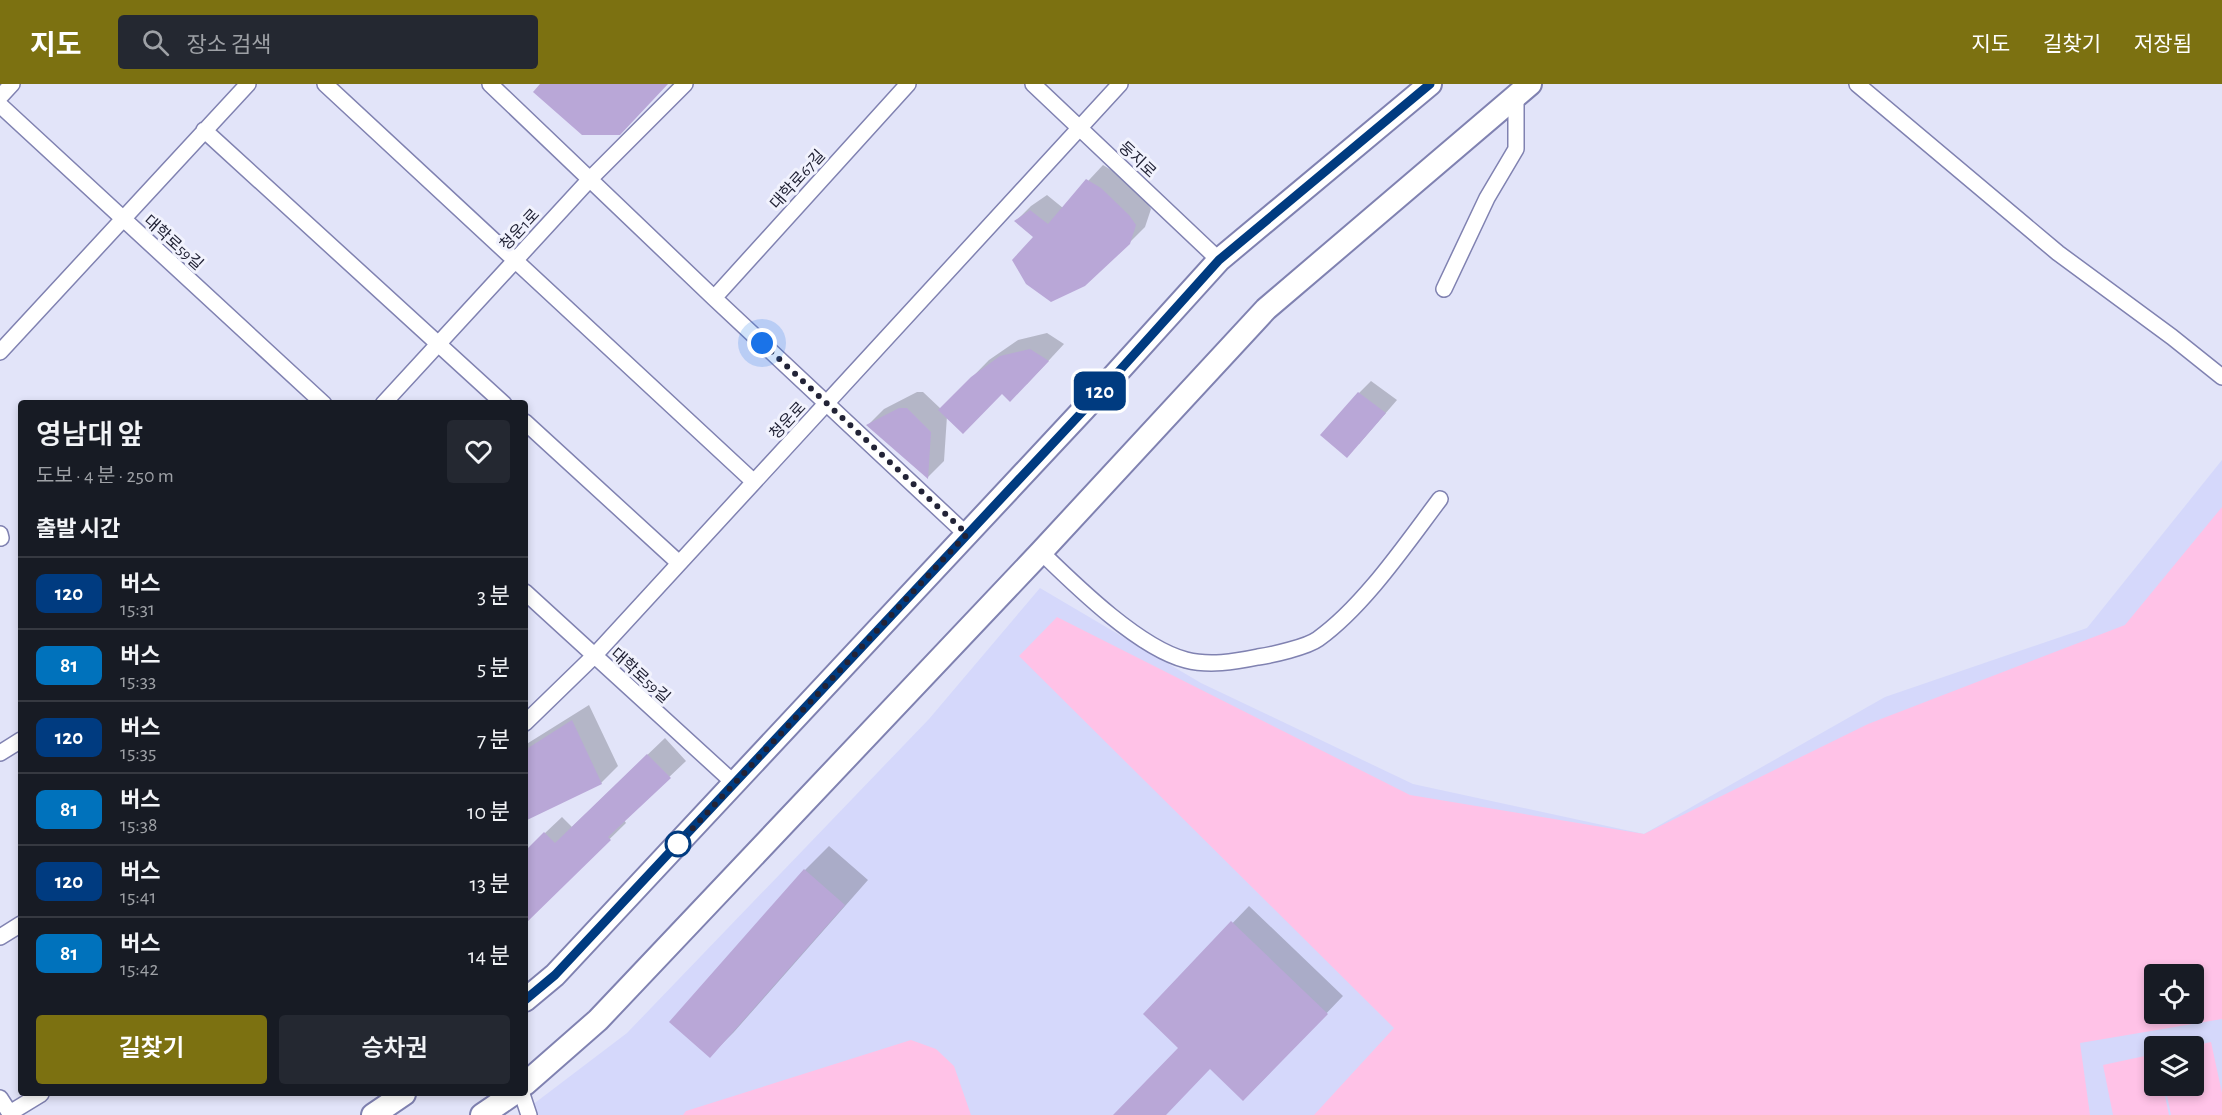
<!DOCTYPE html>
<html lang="ko">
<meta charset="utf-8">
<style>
body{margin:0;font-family:"Alegreya Sans","Noto Sans KR",sans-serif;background:#242831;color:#f1f3f6;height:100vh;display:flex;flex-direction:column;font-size:22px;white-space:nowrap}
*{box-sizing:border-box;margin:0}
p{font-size:20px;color:#9ea1a6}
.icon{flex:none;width:33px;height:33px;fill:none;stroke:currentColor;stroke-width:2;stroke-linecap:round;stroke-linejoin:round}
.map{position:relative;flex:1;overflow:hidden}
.drawer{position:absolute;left:18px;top:316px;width:510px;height:696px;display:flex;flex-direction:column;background:#171b24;border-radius:6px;box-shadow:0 3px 9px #0003}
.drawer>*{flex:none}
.badge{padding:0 12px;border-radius:9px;font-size:21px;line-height:39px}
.fabs{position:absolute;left:2144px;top:880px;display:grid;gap:12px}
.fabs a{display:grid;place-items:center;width:60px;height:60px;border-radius:6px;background:#171b24;box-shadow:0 3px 9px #0003;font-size:30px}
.you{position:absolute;width:30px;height:30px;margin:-15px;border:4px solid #fff;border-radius:50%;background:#1a73e8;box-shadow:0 0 0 9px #1a73e833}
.map>.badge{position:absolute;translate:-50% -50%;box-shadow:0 0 0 3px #fff}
h2{padding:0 18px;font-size:22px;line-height:54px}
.round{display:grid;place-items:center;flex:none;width:63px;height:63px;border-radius:6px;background:#242831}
.overview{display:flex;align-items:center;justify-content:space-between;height:102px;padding:0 18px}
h1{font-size:28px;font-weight:600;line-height:45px}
.button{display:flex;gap:12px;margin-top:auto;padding:12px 18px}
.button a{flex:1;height:69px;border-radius:6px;background:#7c7111;color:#fff;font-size:24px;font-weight:600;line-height:69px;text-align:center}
.button a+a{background:#242831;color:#f1f3f6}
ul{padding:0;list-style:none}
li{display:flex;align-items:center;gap:18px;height:72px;padding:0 18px;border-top:2px solid #363941}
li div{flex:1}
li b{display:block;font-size:22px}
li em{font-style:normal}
li .badge{min-width:66px;font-weight:700;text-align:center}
header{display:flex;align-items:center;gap:36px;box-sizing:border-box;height:84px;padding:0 30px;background:#7c7111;color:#fff}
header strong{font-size:28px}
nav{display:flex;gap:33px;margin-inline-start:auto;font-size:21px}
.search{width:420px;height:54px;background:#242831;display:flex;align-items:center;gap:15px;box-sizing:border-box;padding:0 21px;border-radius:6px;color:#9ea1a6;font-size:22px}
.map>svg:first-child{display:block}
.built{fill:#d5d8fb;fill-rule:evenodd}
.green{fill:#ffc2e7;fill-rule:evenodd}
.shadow{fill:#0003}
.building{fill:#b9a7d7}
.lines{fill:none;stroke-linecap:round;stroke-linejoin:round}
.street-casing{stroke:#8082b1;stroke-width:18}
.secondary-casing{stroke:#8082b1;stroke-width:26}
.street{stroke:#fff;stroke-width:15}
.secondary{stroke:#fff;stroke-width:22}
.line-casing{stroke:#fff;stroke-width:14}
.line{stroke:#003b80;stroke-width:9}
.walk{stroke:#222336;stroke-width:6;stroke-dasharray:0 10.8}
.stop-dot{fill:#fff;stroke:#003b80;stroke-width:3}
.labels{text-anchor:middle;stroke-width:6;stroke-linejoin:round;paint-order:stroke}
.street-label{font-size:16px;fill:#222336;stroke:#f1f2fd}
</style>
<header>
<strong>지도</strong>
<div class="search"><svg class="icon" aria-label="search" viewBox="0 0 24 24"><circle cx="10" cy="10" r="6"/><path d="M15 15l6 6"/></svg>장소 검색</div>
<nav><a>지도</a><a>길찾기</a><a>저장됨</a></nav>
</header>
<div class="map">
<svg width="2222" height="1031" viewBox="0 0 2222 1031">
<rect width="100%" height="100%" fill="#e2e4f9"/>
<!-- built -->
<path class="built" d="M2222,376V1031H519L627,949L929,635L1040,504L1201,599L1413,700L1644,750L1885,613L2087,544ZM2154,891H2193V930H2154ZM2154,963H2193V1002H2154Z"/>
<!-- green -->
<path class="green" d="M2222,423V935L2080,959L2090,1031H1314L1394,944L1019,572L1057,533L1410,711L1644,750L1868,640L2125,541ZM2154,891H2193V930H2154Z
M911,956L936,965L954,982L971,1031H683L686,1027Z
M2211,958L2222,1009V1031H2171L2165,1002H2193V963H2188Z
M2154,970V1002H2163L2169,1031H2113L2103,981Z"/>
<!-- shadow -->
<path class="shadow" d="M1103,81L1116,89L1145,116L1151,125L1145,143L1129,159L1035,153L1016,137L1031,122L1047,111L1063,124Z
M1047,249L1064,260L1027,300L1002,308L947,332L944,377L928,393L868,341L884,325L917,308H923L941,325L989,276L1018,256Z
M1371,297L1397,316L1359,360V309Z
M589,621L618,682L601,699L525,735V661Z
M665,654L686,677L624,736L626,739L525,838V766L526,767L562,733L572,743Z
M829,762L868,796L734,948L710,972L805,786Z
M1249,822L1343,912L1260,999L1210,984L1164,1031H1115L1180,964L1145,930Z"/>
<!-- building -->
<path class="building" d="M540,0H668L620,51H582L533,8Z
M1086,95L1101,104L1129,131L1136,141L1130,160L1085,202L1051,218L1026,200L1012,176L1033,153L1014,137L1030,126L1048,140Z
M1030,265L1049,277L1010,318L1002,310L963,350L938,326L971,293L1000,272Z
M1358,308L1386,329L1347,374L1320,351Z
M899,324H907L931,348L928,395L866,341Z
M572,636L602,700L525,737V666Z
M647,670L671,694L608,753L611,756L525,840V767L544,748L555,759Z
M804,785L845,821L710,974L669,938Z
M1231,837L1328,930L1243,1017L1210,985L1166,1031H1113L1178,964L1143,930Z"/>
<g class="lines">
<!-- street casing -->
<g class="street-casing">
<path id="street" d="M325,0L754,398
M490,0L714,214L967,451
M1033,0L1219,176
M1857,0L2058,169L2172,253L2222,293
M0,13L12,0
M0,21L324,320
M204,46L504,320
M1444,205L1487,114L1516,65V11
M714,214L908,0
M0,268L248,0
M383,320L590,95L685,0
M525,338L679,479
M0,450L1,454
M1041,468C1076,502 1139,564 1186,576C1209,582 1234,578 1258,573C1272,571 1307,563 1318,555C1364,522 1406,460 1440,415
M525,508L734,699
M525,639L594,572L1120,0
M0,669L21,656
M0,853L21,840
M522,1010L529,1031
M0,1014L11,1031
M10,1029L41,1010"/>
</g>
<!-- secondary casing -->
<g class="secondary-casing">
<path id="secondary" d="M525,916L555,891L668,770L1084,325L1219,176L1430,0
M525,1000L598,936L1041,468L1266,225L1530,0
M373,1031L404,1010
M482,1031L513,1010"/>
</g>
<!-- street -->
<use href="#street" class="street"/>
<!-- secondary -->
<use href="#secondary" class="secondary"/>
</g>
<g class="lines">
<!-- line casing -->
<g class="line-casing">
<path id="line" d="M525,916L555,891L668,770L1084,326L1219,176L1430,0"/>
</g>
<!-- line -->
<use href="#line" class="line"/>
<!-- walk -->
<path class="walk" d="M678,760L967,450L762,259"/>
</g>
<!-- markers -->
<circle class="stop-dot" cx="678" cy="760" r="12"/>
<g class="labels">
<!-- street labels -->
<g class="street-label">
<text transform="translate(1138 75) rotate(43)" y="6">둥지로</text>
<text transform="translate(797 95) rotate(-48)" y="6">대학로67길</text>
<text transform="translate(519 145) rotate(-47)" y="6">청운1로</text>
<text transform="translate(174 158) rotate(42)" y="6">대학로59길</text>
<text transform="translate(787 336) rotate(-47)" y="6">청운로</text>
<text transform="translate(641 591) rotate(42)" y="6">대학로59길</text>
</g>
</g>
</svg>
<div class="fabs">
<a><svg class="icon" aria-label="locate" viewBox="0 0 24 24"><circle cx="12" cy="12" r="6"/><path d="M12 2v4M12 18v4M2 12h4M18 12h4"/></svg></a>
<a><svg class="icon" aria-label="layers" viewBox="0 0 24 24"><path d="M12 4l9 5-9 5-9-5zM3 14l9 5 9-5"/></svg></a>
</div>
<div class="you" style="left:762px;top:259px"></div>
<b class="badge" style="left:1100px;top:307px;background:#003b80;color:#fff">120</b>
<section class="drawer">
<div class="overview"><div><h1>영남대 앞</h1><p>도보 · 4 분 · 250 m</p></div><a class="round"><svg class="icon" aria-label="heart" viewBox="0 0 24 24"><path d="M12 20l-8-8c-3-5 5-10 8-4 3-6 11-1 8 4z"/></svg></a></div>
<h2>출발 시간</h2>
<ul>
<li><span class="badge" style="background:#003b80;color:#fff">120</span><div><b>버스</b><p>15:31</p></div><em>3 분</em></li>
<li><span class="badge" style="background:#0072bc;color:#fff">81</span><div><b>버스</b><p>15:33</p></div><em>5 분</em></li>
<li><span class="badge" style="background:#003b80;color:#fff">120</span><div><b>버스</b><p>15:35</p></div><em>7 분</em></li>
<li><span class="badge" style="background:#0072bc;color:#fff">81</span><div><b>버스</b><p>15:38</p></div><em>10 분</em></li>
<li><span class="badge" style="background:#003b80;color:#fff">120</span><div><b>버스</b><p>15:41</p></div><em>13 분</em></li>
<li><span class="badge" style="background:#0072bc;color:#fff">81</span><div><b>버스</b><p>15:42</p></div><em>14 분</em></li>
</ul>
<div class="button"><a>길찾기</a><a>승차권</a></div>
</section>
</div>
